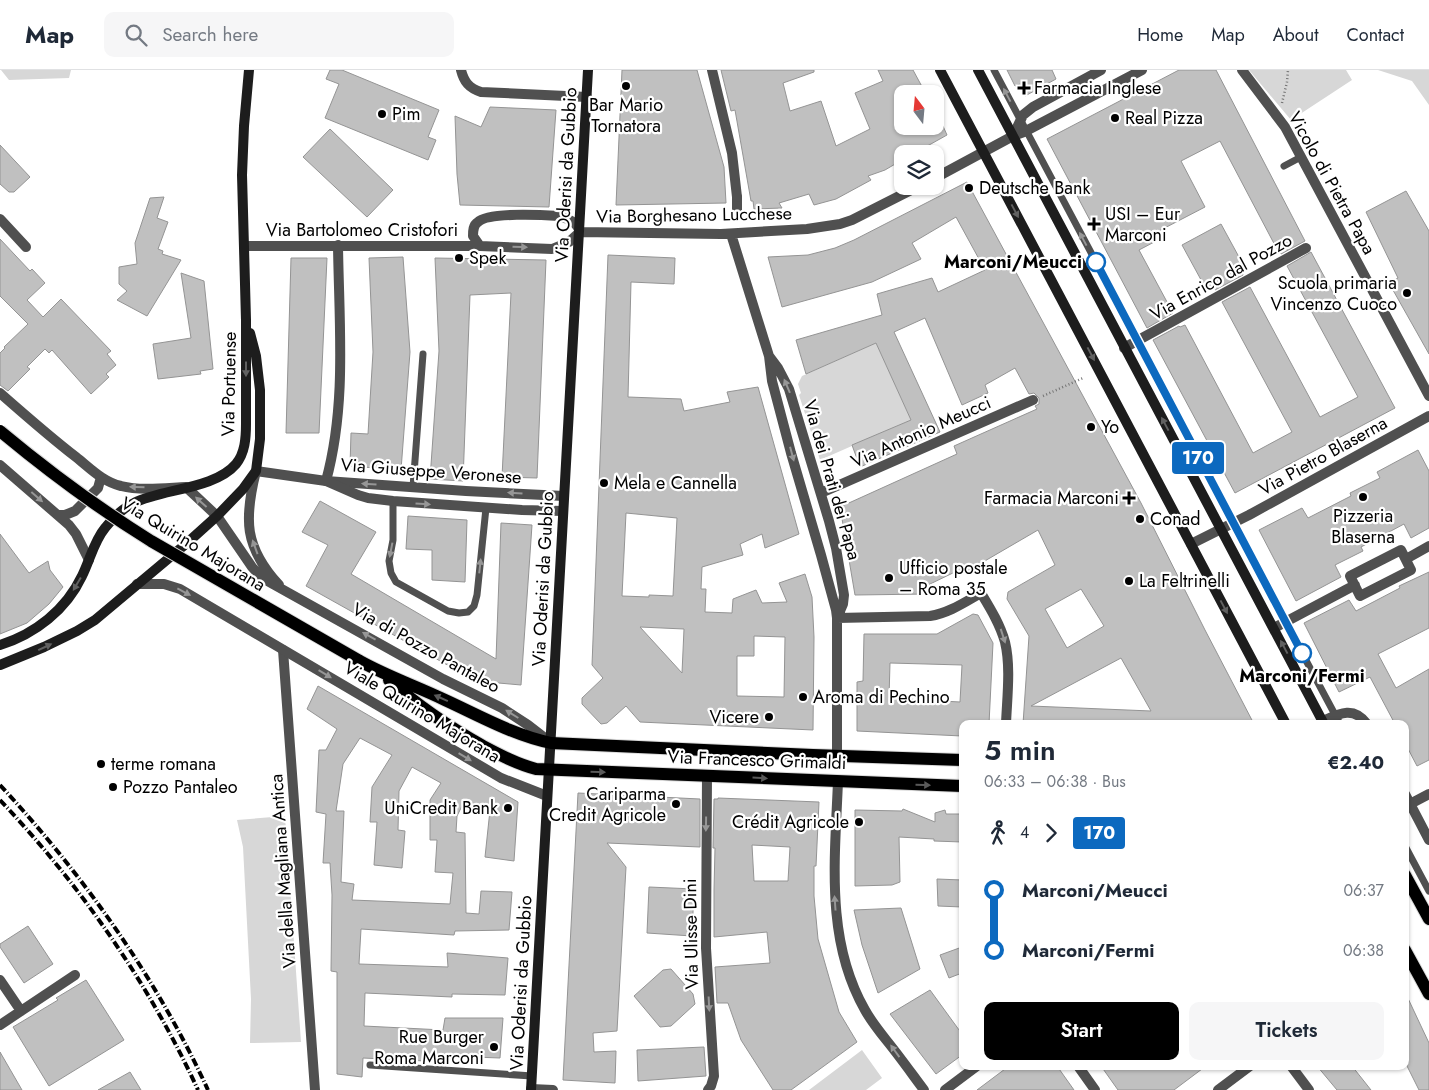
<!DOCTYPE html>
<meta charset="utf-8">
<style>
body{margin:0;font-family:Jost,sans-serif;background:#f6f6f7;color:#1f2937;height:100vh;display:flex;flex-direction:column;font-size:19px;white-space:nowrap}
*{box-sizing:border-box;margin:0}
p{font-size:16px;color:#747a83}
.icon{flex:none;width:28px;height:28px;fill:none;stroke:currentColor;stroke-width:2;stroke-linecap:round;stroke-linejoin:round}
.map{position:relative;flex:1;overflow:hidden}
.sheet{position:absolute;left:959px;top:650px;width:450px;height:350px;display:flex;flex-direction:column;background:#fff;border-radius:10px;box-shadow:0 1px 4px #0004}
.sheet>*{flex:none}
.badge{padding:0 10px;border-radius:4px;font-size:18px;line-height:32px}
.needle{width:32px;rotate:344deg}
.fabs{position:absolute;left:894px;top:15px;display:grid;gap:10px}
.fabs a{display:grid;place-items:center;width:50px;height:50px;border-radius:10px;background:#fff;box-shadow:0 1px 4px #0004;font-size:25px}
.map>.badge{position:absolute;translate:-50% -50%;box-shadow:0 0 0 2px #fff}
.legs{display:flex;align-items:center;gap:8px;height:55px;padding:0 25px;font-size:16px}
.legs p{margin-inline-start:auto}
.headline{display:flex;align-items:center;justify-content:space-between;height:85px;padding:0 25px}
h1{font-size:28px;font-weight:600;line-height:38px}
.cta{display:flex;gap:10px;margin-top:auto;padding:10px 25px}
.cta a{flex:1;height:58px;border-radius:10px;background:#000;color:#fff;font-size:20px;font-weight:600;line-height:58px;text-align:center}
.cta a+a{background:#f6f6f7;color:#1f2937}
ul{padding:0 25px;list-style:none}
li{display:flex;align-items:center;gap:18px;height:60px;font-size:19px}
li i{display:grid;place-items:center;width:8px;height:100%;margin:0 6px;background:currentColor}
li i::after{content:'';width:12px;height:12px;margin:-6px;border:4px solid;border-radius:50%;background:#fff}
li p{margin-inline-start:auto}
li:first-child i{background:linear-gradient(#0000 50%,currentColor 0)}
li:last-child i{background:linear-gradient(currentColor 50%,#0000 0)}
header{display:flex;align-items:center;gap:30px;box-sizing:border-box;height:70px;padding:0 25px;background:#fff;border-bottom:1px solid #e0e1e3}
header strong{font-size:24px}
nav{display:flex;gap:28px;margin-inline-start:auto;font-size:18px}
.search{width:350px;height:45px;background:#f6f6f7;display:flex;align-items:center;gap:12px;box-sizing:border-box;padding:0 18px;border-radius:10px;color:#747a83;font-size:19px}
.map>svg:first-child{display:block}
.green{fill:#d7d7d7}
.building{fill:#c0c0c0;stroke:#949494;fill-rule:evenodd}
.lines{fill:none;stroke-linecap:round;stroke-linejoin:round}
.primary-casing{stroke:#dbdbdb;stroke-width:14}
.path{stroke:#727272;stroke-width:2.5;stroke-dasharray:1 2.5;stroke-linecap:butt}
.service{stroke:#505050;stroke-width:7}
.pedestrian{stroke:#505050;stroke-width:10}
.minor{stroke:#505050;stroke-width:10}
.tertiary{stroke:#505050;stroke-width:10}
.secondary{stroke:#1d1d1d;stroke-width:10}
.primary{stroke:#000;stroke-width:12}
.rail{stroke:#000;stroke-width:4;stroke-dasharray:8 2.5 1 2.5;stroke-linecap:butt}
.primary-bridge-casing{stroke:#dbdbdb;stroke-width:14;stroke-linecap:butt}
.primary-bridge{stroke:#000;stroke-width:12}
.oneway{fill:#969696}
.oneway2{fill:#616161}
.oneway3{fill:#595959}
.line-1-casing{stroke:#fff;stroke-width:11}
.line-1{stroke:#0c69bf;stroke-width:8}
.poi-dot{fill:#000;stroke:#fff;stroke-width:2}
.stop-1-dot{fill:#fff;stroke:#0c69bf;stroke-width:2.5}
.labels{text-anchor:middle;stroke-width:4.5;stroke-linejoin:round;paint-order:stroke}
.poi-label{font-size:18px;fill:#000;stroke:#fff;text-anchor:start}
.street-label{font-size:18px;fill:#000;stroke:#fff}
.stop-label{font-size:18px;font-weight:bold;fill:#000;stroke:#fff;text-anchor:end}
</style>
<header>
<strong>Map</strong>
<div class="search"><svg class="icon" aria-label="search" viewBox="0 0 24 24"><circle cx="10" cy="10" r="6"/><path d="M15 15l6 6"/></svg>Search here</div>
<nav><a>Home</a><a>Map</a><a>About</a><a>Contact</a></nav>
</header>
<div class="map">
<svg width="1429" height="1020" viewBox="0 0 1429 1020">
<rect width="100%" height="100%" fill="#fff"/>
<!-- green -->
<path class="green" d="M1,0H71L69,8L9,10Z
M1249,0H1346L1352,10L1291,50Z
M1378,0H1429V35L1412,11Z
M876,273L911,350L820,390L799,325L801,323L798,314L802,306Z
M285,746L301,972L250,973L251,929L243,777L237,750Z
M862,980L882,1008L866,1020H809Z"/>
<!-- building -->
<path class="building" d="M330,0H342L439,40L428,67L436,70L428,90L325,48L339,14L326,9Z
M622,0H697L724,97L726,133L616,135Z
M721,0H814V2L783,13L790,41L821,31L836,76L870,59L855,23L883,11L878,0H913L926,24H902V56H943L947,65L913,84H902V90L885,100L868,106L871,110L836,129L814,135L809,124L779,133L782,138L754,139L753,131H751L735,40L731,41Z
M1007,0H1052L1056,9L1025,26L1020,14L1015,16Z
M1179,0H1216L1305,171L1281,184L1280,182L1279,183L1220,71L1181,91L1205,137L1155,163L1158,170L1139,180L1173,243L1147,258L1047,69Z
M490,37L556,40L549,137L460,135L457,104L455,46L481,57Z
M330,59L393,120L367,147L303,87Z
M0,75L30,107L14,122H9L0,114Z
M967,112L1141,433L1205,560L1254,654H1023L1029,566L1007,529L1008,522L1055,495L1038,460L959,506L957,501L928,515V524L855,525L840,437L957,384L954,376L1037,339L1035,336L1039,334V328L1034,323L1029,324L1015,298L985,315L988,323L962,335L925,248L894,262L940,362L860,397L852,375L911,350L876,273L806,304L796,270L882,245L877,224L932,208L938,222L985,200L956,147L912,173L921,189L872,212L782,237L768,187L808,185L835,178L854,170ZM1081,519L1104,556L1067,578L1045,539ZM1121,588L1151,641L1031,636Z
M1406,121L1429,161V284L1389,213L1398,208L1366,142Z
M164,127L157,148L168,152L158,179L163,181L162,184L181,190L147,246L117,230L127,221L119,214V197L137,194L135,173L150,128Z
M1221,154L1245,198L1241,200L1243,205L1215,220L1213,216L1206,219L1182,175Z
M0,169L30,201L32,199L45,213L27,230L43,247L61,229L111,281L107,284L116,295L106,304L109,307L91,324L52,280L49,283L45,279L27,297L30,299L8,321L0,315V283L5,278L4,277L28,254L0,226Z
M1311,182L1395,338L1235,423L1153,270L1179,256L1180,257L1185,255L1253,383L1292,362L1222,232L1250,217L1320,347L1358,327L1287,196Z
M608,185L675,188L674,214L631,212L628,327L681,329L684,341L730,332L727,322L758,317L799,464L765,478L762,464L740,474L743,485L702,497L701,519H706L705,542L732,543L733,529L756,520L762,533L787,532L779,513L805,504L812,527L814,567L813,660L640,652L626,636L607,653L601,654L582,634V628L603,608L592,595ZM626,443L677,448L673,526L649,525V527L622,526ZM640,557L684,559L682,603ZM754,566L785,567L784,627L737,626V586H754Z
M403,187L410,282L401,400L350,396L351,363L368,364L373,282L369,188Z
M291,188H327L319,363H286Z
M435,188L546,190L537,408L502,407L511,223L470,225L463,411L430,409L439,281Z
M181,203L204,211L213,299L200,301L201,304L158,309L153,274L191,268Z
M1418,380L1429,401V458L1411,468L1404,454L1361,477L1363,481L1335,495L1341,507L1296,531L1259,460L1302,438L1308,448L1351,426L1350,423L1380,408L1377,402Z
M320,431L376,462L351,504L496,589L501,453L532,455L521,615L476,611L306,516L328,475L302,462Z
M408,446L467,450L465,512L432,510V480L406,479Z
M0,464L29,503L48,491L50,500L63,517L49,534L27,553L0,564Z
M1429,502V558L1378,584L1396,618L1429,599V690L1417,696L1405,673V654H1395L1370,607L1339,622L1304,553L1349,530L1356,541L1400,518L1399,516Z
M973,544L978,545L993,573L989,654H962V666L857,661V612L863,611L864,564H937ZM890,593L962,595L960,632L889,628Z
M318,616L518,732L514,791L485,787L490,740L465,730L457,746L456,762L465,763L466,843L479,844L481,821L512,822L509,860L455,861L454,865L361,859L359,894L448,897L447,883L508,888L505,925L452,924V927L365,923L364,956L443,960L445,948H503L500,988L448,986L447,992L363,988L362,1007L337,1004V902L331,901L332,825L330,793H323L326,744L316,742L319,680H326L337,659L307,639ZM360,668L392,685L372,717L370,752H377L374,795L402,798L405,761L398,760L399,721L412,697L441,713L430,730V770H437L435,802L453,803L450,834L352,830L354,814L341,812L344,741H336L343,694Z
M578,723L700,729V777L607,773L626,797L617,961L593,963L594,982L616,981L615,1013L563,1010Z
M718,728L819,732L816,796H814V826L818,869L839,942L857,972L791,1020H773L741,970L728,933H717L715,897L770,893L767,862L714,867V820L715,778H713L714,729H718ZM752,775L790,777L788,811H754Z
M903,739L935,752V743L945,740L946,744H962V772L934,771V769L899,767L900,812L892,815L855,816V740L902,741Z
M937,809L962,810V837L938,836Z
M649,817L694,819L692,866L647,863Z
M901,838L920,899L878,923L862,875L854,840Z
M28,856L53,894L24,913L0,877V874Z
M962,877V903L949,908L940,885Z
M671,899L693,924L695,934L671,956L660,957L634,926L663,900Z
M86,910L124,970L49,1016L13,957L58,930L56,928Z
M930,920L962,964V985L936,1004L890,944Z
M1405,922L1429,973V1020H1419L1405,992Z
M704,977L706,1006L638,1011L637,980Z
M0,982L22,1020H0Z
M1009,996H1057L1074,1020H977Z
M1101,996H1206L1174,1020H1118Z
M1317,996H1352L1371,1020H1337Z
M130,1002L141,1020H98Z"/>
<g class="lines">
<!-- primary casing -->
<g class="primary-casing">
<path id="primary" d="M358,590C386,606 416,616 445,630C480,646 513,665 551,673L813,685L962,690
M389,610C418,636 449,657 483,676C500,685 517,694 536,699L962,716
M1405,805L1429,849
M1405,880L1429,924"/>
</g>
<!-- path -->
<path class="path" d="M1282,33L1287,12L1288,0
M1043,326L1083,308"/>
<!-- service -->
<path class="service" d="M994,0L1138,271L1240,467L1340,654
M1284,96L1301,87
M413,417L423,284
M393,431V470L389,491L391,503L396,512L448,541L459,543L468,542L474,536L477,525L486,438
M1405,776L1429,821
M370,995L532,1006"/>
<!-- pedestrian -->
<path class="pedestrian" d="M737,127V141
M1401,480L1411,500L1360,526L1350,506Z
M1406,489L1429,476
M1274,558L1355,515"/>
<!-- minor -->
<path class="minor" d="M461,0C464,12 469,18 481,22L587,27
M712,0L732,83L737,127
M1242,0L1285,57L1429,326
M1013,66L1023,45L1033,37L1101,0
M935,108L1013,66L1024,62L1142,0
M0,149L26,177
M580,162L721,164L807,159L840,154L852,150L919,116
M731,164L769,286L772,311L791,383L821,485L836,540L837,548V686
M338,175C339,254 347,334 326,411L466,421L564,426
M244,176H480L552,179L569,172L580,162
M480,176L473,166C473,161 473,155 478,152C488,142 544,145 559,146C569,149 577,152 580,162
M1124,278L1306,178
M769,286L778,298L789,319L829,451L836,478L844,525L843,534L837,548
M821,423L1033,330
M1191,474L1249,445L1429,346
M837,548L930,546C949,543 965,532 981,523C990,538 1000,554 1005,572C1011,597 1007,628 1006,654
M283,580L315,1020
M1323,651C1340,643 1354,636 1367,654
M707,705L706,878L714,1006L711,1016L708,1020
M838,711C835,789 825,870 865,940C871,951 879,961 887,971C900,987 912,1004 924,1020
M1405,724L1429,770
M1410,734L1429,724
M0,910L21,941
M0,955L75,905
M1078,996L1095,1020
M1291,996L1309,1020
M531,1019L553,1020
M945,1020L977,996
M1218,1020L1250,996"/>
<!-- tertiary -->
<path class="tertiary" d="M0,323C25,345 50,367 76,387C90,398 103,412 121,416C141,421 165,418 186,417L217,446L252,497L262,508L443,609L502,638L528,655L550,672
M0,395L69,455L76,464L89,490
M58,445H65L75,441L98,418L101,407
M137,514H164L180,519L501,708L547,726
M279,515C244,477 244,449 256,401L326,411L358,425L368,428L393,431L522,440L563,441"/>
<!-- secondary -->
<path class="secondary" d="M940,0L1286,654
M978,0L1324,654
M0,575C35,564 66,540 82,506C90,490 94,471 105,458C112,449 123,438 134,433C162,419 215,419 236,394C245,383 246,368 246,354V250L242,105L244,56L249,0
M0,595L44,577L77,561L95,550L187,473L217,446L243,419L256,401L260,369V320L256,286L250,263
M531,1020L588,0"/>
<!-- primary -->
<use href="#primary" class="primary"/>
<!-- rail -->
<path class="rail" d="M0,715C84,806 156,907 208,1020
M0,730C80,815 149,913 198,1020"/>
<!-- primary-bridge casing -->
<g class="primary-bridge-casing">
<path id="primary-bridge" d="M0,361C48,401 98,438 151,471L358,590"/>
</g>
<!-- primary-bridge -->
<use href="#primary-bridge" class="primary-bridge"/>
</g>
<!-- one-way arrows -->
<defs><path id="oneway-solid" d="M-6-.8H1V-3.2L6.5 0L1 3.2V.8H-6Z" transform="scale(1.25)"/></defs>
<g class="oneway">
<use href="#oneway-solid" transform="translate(1007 25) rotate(-118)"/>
<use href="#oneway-solid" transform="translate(1083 169) rotate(-118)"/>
<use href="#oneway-solid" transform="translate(520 177) rotate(2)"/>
<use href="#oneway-solid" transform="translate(787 316) rotate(-113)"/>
<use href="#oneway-solid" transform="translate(792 384) rotate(75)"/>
<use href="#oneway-solid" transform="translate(369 414) rotate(-176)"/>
<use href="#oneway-solid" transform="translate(137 417) rotate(-178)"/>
<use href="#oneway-solid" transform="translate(515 423) rotate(-177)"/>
<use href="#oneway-solid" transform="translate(37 427) rotate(41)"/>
<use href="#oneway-solid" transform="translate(201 432) rotate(-138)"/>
<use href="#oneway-solid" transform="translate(423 434) rotate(4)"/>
<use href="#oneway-solid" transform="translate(255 477) rotate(-110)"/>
<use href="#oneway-solid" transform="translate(391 480) rotate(101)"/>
<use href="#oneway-solid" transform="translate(480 496) rotate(-84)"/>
<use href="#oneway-solid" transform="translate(184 522) rotate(28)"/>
<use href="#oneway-solid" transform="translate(369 566) rotate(-151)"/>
<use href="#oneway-solid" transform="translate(1003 566) rotate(72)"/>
<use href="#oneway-solid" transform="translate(325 604) rotate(31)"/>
<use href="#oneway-solid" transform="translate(512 644) rotate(-148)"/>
<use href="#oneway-solid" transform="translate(465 687) rotate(31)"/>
<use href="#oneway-solid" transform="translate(706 754) rotate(91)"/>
<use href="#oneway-solid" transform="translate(835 833) rotate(-94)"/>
<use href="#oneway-solid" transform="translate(709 934) rotate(87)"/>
<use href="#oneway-solid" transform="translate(895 981) rotate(-126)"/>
</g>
<g class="oneway2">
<use href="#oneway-solid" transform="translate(1015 141) rotate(62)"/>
<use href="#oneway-solid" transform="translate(1091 284) rotate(62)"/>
<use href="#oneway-solid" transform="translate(246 299) rotate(90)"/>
<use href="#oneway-solid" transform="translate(1165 354) rotate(-118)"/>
<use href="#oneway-solid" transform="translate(77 514) rotate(121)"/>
<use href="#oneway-solid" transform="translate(1224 537) rotate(62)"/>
<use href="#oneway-solid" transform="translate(45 577) rotate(-25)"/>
<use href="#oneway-solid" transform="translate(1284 577) rotate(-118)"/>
</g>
<g class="oneway3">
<use href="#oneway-solid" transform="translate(441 628) rotate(-156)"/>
<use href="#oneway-solid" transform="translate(598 702) rotate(2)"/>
<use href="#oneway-solid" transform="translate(760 708) rotate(3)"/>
<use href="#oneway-solid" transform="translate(923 715) rotate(2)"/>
</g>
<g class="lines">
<!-- line-1 casing -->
<g class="line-1-casing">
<path id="line-1" d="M1096,192L1302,583"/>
</g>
<!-- line-1 -->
<use href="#line-1" class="line-1"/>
</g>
<!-- markers -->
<g class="poi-dot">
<circle cx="626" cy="16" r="5"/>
<path d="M1021.5 10.5h5v5h5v5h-5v5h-5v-5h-5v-5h5z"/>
<circle cx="382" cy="44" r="5"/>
<circle cx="1115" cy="48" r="5"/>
<circle cx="969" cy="118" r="5"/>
<path d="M1091.5 146.5h5v5h5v5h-5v5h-5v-5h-5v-5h5z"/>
<circle cx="459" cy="188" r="5"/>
<circle cx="1407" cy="223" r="5"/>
<circle cx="1091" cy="357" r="5"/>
<circle cx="604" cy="413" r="5"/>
<circle cx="1363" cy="427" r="5"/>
<path d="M1126.5 420.5h5v5h5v5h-5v5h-5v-5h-5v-5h5z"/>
<circle cx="1140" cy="449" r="5"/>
<circle cx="889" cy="508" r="5"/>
<circle cx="1129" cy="511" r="5"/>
<circle cx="803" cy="627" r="5"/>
<circle cx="769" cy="647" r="5"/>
<circle cx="101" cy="694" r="5"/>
<circle cx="113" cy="717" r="5"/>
<circle cx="676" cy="734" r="5"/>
<circle cx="508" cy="738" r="5"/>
<circle cx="859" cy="752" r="5"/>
<circle cx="494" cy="977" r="5"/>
</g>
<g class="stop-1-dot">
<circle cx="1096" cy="192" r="9"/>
<circle cx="1302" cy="583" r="9"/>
</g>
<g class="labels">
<!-- poi labels -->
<g class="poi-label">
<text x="1034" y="24">Farmacia Inglese</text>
<text x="626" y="41" text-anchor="middle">Bar Mario<tspan x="626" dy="21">Tornatora</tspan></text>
<text x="392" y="50">Pim</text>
<text x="1125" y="54">Real Pizza</text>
<text x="979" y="124">Deutsche Bank</text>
<text x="1105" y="150">USI – Eur<tspan x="1105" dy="21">Marconi</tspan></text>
<text x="469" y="194">Spek</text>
<text x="1397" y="219" text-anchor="end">Scuola primaria<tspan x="1397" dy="21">Vincenzo Cuoco</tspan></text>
<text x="1101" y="363">Yo</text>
<text x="614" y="419">Mela e Cannella</text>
<text x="1119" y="434" text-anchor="end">Farmacia Marconi</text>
<text x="1363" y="452" text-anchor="middle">Pizzeria<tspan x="1363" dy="21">Blaserna</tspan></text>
<text x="1150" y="455">Conad</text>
<text x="899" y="504">Ufficio postale<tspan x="899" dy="21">– Roma 35</tspan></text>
<text x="1139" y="517">La Feltrinelli</text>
<text x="813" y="633">Aroma di Pechino</text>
<text x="759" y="653" text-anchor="end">Vicere</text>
<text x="111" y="700">terme romana</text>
<text x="123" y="723">Pozzo Pantaleo</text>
<text x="666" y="730" text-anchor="end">Cariparma<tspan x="666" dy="21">Credit Agricole</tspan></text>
<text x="498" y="744" text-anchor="end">UniCredit Bank</text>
<text x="849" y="758" text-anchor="end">Crédit Agricole</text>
<text x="484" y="973" text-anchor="end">Rue Burger<tspan x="484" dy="21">Roma Marconi</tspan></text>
</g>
<!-- street labels -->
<g class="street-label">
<text transform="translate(566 105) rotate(-87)" y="6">Via Oderisi da Gubbio</text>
<text transform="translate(1332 113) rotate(61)" y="6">Vicolo di Pietra Papa</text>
<text transform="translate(694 145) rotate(-1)" y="6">Via Borghesano Lucchese</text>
<text x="362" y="166">Via Bartolomeo Cristofori</text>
<text transform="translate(1221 207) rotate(-29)" y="6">Via Enrico dal Pozzo</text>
<text transform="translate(229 314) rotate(-89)" y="6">Via Portuense</text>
<text transform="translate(921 362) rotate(-24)" y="6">Via Antonio Meucci</text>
<text transform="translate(1323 386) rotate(-29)" y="6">Via Pietro Blaserna</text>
<text transform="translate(431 401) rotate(4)" y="6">Via Giuseppe Veronese</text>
<text transform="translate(832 410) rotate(74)" y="6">Via dei Prati dei Papa</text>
<text transform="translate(193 474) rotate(31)" y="6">Via Quirino Majorana</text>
<text transform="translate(543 509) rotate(-87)" y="6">Via Oderisi da Gubbio</text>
<text transform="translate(426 578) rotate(29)" y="6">Via di Pozzo Pantaleo</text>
<text transform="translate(422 642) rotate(31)" y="6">Viale Quirino Majorana</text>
<text transform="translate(757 690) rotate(2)" y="6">Via Francesco Grimaldi</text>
<text transform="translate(283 801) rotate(-94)" y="6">Via della Magliana Antica</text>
<text transform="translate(691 864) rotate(-91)" y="6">Via Ulisse Dini</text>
<text transform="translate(521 913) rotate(-87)" y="6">Via Oderisi da Gubbio</text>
</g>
<!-- stop labels -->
<g class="stop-label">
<text x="1082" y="198">Marconi/Meucci</text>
<text x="1302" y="612" text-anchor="middle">Marconi/Fermi</text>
</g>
</g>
</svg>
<div class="fabs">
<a><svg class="needle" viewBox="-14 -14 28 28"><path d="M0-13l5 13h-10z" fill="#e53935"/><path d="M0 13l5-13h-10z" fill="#747a83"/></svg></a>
<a><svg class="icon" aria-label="layers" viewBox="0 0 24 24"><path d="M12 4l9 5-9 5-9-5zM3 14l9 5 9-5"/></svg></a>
</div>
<b class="badge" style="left:1198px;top:388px;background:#0c69bf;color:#fff">170</b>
<section class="sheet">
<div class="headline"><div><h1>5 min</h1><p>06:33 – 06:38 · Bus</p></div><b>€2.40</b></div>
<div class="legs"><svg class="icon" aria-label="walk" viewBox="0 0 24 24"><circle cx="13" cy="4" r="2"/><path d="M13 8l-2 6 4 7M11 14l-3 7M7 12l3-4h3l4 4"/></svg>4<svg class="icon" aria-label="forward" viewBox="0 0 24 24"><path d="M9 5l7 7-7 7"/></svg><b class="badge" style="background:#0c69bf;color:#fff">170</b></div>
<ul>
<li><i style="color:#0c69bf"></i><b>Marconi/Meucci</b><p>06:37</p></li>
<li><i style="color:#0c69bf"></i><b>Marconi/Fermi</b><p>06:38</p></li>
</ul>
<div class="cta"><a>Start</a><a>Tickets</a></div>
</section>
</div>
